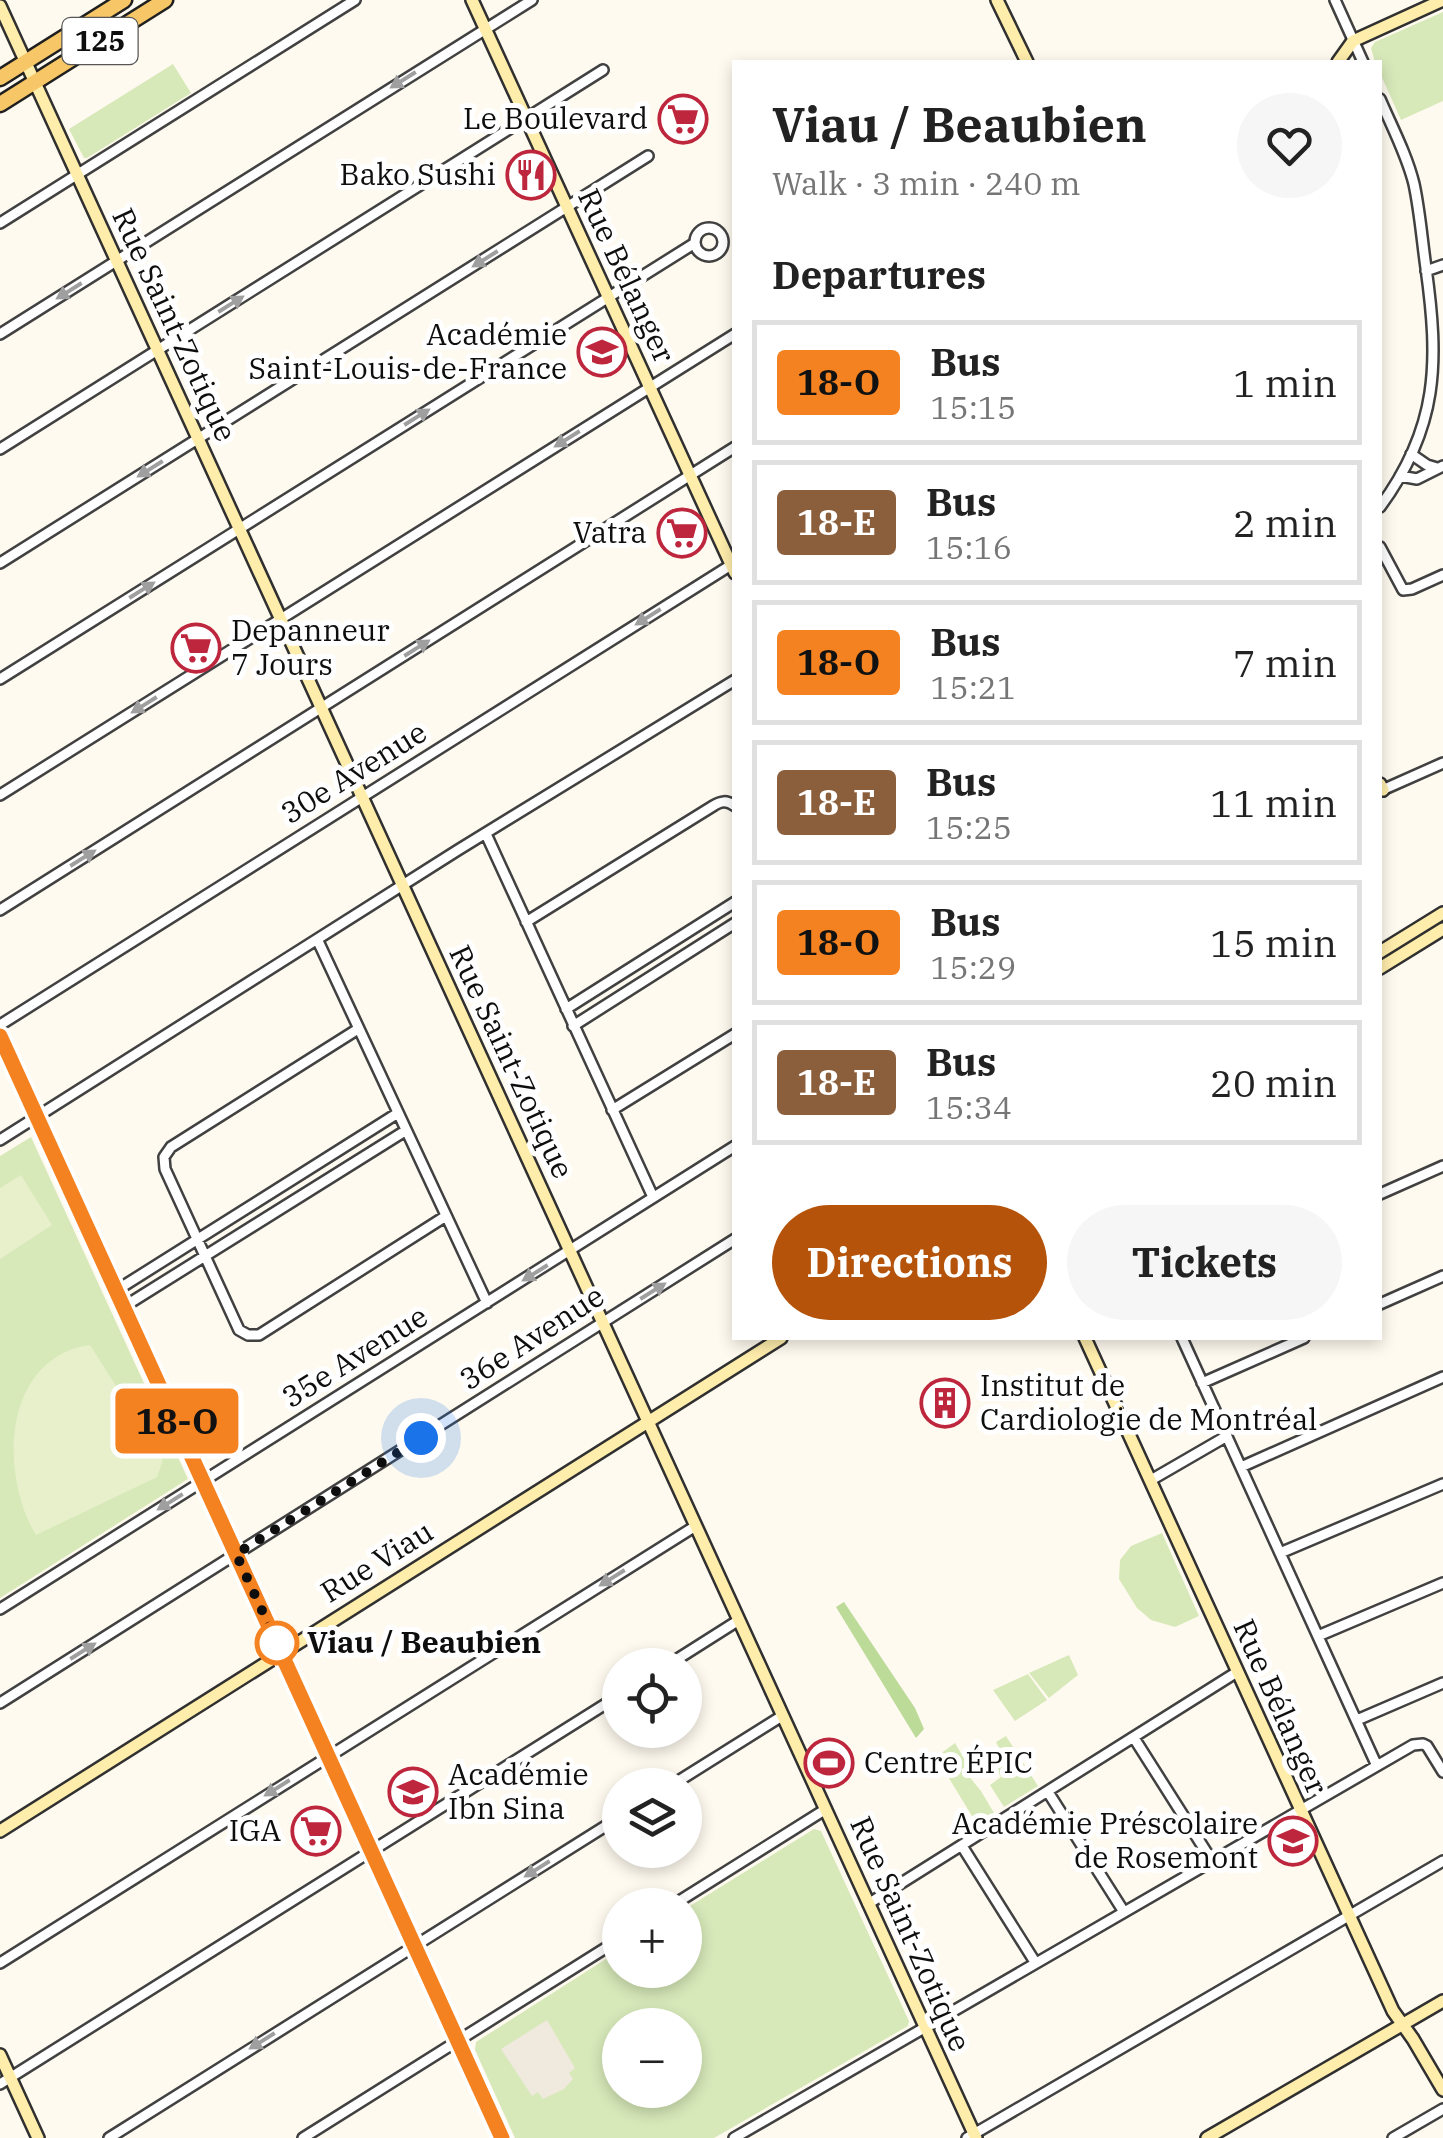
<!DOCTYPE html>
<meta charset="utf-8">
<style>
body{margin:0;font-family:"IBM Plex Serif",serif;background:#f6f6f6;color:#222;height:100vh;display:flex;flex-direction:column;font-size:38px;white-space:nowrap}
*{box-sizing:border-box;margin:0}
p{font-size:32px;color:#767676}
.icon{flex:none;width:55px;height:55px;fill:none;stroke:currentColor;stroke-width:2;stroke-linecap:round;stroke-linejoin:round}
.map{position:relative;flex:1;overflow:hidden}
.panel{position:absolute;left:732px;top:60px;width:650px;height:1280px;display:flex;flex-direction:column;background:#fff;border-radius:0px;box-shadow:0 5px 15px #0003}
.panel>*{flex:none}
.badge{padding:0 20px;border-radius:8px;font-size:35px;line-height:65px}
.controls{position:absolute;left:602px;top:1648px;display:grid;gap:20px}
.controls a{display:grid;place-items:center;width:100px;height:100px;border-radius:50%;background:#fff;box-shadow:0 5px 15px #0003;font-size:50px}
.you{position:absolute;width:50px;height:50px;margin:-25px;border:8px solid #fff;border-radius:50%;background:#1a73e8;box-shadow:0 0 0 15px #1a73e833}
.map>.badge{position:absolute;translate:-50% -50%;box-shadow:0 0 0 5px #fff}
h2{padding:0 40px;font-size:38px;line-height:90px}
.round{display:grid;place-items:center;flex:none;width:105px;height:105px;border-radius:52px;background:#f6f6f6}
.overview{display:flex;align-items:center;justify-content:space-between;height:170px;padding:0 40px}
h1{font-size:48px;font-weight:800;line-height:75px}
.action{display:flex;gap:20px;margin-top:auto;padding:20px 40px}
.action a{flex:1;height:115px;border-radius:60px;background:#b45309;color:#fff;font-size:40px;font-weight:800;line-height:115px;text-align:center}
.action a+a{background:#f6f6f6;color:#222}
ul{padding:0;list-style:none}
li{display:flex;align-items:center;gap:30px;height:125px;margin:0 20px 15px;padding:0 20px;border:5px solid #e0e0e0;border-radius:0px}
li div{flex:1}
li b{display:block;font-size:38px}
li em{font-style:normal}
li .badge{min-width:110px;font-weight:700;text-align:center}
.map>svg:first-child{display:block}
.green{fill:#d7e9b9;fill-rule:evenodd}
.forest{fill:#bcda98}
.pitch{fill:#e7f0cb}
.plaza{fill:#efe9de}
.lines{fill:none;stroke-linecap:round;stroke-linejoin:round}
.street-casing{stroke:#414141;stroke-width:14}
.secondary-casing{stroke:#303030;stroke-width:16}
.primary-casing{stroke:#1f1f1f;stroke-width:19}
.street{stroke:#fff;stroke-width:9}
.secondary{stroke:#feedab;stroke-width:11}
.primary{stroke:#f7c667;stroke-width:14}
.oneway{fill:#9f9f9f}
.line-casing{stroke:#fff;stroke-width:22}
.line{stroke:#f58220;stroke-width:15}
.walk{stroke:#0e0e0e;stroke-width:10;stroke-dasharray:0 18}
.stop-dot{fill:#fff;stroke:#f58220;stroke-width:5}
.labels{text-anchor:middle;stroke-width:10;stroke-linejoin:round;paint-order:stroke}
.shield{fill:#fff;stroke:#565656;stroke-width:2.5}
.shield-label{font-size:28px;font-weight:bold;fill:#0e0e0e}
.poi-label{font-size:30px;fill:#0e0e0e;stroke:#fff;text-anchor:end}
.street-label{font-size:30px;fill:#0e0e0e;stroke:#fff}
.stop-label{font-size:30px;font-weight:bold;fill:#0e0e0e;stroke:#fff;text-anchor:start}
</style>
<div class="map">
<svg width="1443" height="2138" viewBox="0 0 1443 2138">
<rect width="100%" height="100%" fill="#fffaef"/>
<!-- green -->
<path class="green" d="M1443,12V101L1401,120L1380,73V62H1375L1371,48L1375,42Z
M173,64L191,93L87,158H84L69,129Z
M31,1137L188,1479L0,1598V1156Z
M1162,1533L1199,1616L1175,1627L1151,1620L1137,1608L1119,1579L1120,1560L1131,1546Z
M1069,1655L1078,1675L1049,1698L1029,1673Z
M1028,1674L1047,1700L1015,1721L993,1690Z
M1006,1736L1038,1786L1004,1807L990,1785L1001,1777L991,1761L975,1770L971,1763L975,1764L999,1748L996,1742Z
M955,1743L968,1765L963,1769L981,1791L994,1813L971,1828L969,1824L975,1821L936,1757Z
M814,1829L821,1831L909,2021L908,2026L714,2138H515L475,2050L476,2042L620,1950V1970H685V1909ZM620,2025H685V2090H620Z"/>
<!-- forest -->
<path class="forest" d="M844,1602L915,1708L924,1729L916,1738L836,1607Z"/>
<!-- pitch -->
<path class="pitch" d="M21,1175L52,1225L0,1259V1188Z
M90,1345L163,1460L157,1477L36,1535C0,1477 1,1358 90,1345Z"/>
<!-- plaza -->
<path class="plaza" d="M547,2020L575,2068L569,2073L573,2079L564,2089L543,2099L538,2092L532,2096L501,2049Z"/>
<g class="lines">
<!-- street casing -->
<g class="street-casing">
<path id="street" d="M1335,0L1363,62
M1380,99C1392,127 1407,155 1414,184C1420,212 1422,240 1426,268C1439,362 1439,427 1380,507
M0,223L355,0
M695 242a14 14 0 1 1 28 0a14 14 0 1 1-28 0Z
M1426,271L1443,265
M0,334L532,0
M0,449L603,70
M1411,454L1427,465L1437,468
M1400,476L1417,479L1443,466
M1380,547L1403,590L1412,589L1443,575
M0,563L648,156
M0,679L695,243
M1380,791L1443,763
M0,795L735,334
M486,834L653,1197
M0,910L735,447
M526,922L713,806C721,801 726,800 735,806
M318,941L487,1303
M566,1009L735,902
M0,1025L731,565
M573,1026L735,923
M358,1029L171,1147L164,1157L165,1169L239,1330L248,1335H259L446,1216
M612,1110L735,1034
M0,1140L458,850L735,680
M1380,1194L1443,1166
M117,1290L398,1113
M1380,1304L1443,1276
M125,1306L405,1131
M1182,1338L1377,1766
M1202,1383L1304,1338
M1241,1467L1443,1377
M1151,1480L1227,1436
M1280,1553L1443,1484
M0,1609L735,1146
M1318,1636L1443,1583
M668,1665L739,1620
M0,1703L735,1239
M1357,1720L1443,1683
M1134,1738L1212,1861
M672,1785L782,1716
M1048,1792L1124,1912
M962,1846L1035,1962
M868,1904L1237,1672
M673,1905L826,1809
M0,1963L694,1527
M0,2084L620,1695
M109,2138L620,1817
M303,2138L620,1939
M734,2138L1413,1745L1423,1744L1427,1746L1443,1772
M967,2138L1443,1861
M1393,2138L1443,2109"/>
</g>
<!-- secondary casing -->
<g class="secondary-casing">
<path id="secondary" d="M472,0L735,573
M997,0L1027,62
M0,6L976,2138
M1338,62L1353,41L1443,0
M1380,784L1383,790
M1380,952L1443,913
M1380,968L1443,929
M0,1035L501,2138
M1085,1338L1393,2011L1413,2039L1443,2090
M0,1831L781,1338
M0,2055L38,2138
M1207,2138L1443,2001"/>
</g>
<!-- primary casing -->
<g class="primary-casing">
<path id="primary" d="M0,78L124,0
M0,104L165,0"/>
</g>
<!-- street -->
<use href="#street" class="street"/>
<!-- secondary -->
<use href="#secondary" class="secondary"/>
<!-- primary -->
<use href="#primary" class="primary"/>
</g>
<!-- one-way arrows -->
<defs><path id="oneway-solid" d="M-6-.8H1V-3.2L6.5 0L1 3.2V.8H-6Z" transform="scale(2.5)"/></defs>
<g class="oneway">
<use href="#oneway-solid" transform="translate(403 80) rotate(148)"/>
<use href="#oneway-solid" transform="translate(485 259) rotate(148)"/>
<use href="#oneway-solid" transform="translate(69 291) rotate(148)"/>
<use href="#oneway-solid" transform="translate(231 304) rotate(-32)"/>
<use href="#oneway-solid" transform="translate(417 417) rotate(-32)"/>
<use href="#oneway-solid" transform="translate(567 439) rotate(148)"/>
<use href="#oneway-solid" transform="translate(150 469) rotate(148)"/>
<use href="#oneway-solid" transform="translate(142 590) rotate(-32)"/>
<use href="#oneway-solid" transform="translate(648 617) rotate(148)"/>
<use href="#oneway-solid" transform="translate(417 648) rotate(-32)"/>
<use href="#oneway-solid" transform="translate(144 705) rotate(148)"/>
<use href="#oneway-solid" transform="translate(83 858) rotate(-32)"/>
<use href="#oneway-solid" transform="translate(535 1273) rotate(148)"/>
<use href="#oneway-solid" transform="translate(653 1291) rotate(-32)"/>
<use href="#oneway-solid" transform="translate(170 1502) rotate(148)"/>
<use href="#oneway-solid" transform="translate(612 1578) rotate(148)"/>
<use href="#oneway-solid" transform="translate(83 1651) rotate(-32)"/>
<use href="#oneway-solid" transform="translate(277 1788) rotate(148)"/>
<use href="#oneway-solid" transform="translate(537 1869) rotate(148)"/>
<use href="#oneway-solid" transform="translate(262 2041) rotate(148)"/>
</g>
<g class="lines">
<!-- line casing -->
<g class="line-casing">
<path id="line" d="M0,1036L502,2138"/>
</g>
<!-- line -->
<use href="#line" class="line"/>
<!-- walk -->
<path class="walk" d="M277,1643L236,1554L421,1438"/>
</g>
<!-- icons -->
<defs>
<g id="supermarket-ring" transform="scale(2.5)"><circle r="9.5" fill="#fff" stroke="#be263d" stroke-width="1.5"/><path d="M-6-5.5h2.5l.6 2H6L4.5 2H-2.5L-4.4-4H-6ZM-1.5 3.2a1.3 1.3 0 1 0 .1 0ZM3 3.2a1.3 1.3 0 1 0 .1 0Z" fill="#be263d"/></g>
<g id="restaurant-ring" transform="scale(2.5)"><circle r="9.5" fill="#fff" stroke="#be263d" stroke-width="1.5"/><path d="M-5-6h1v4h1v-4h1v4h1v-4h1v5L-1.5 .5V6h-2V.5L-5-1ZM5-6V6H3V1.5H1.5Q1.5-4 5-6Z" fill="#be263d"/></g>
<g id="school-ring" transform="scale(2.5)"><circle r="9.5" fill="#fff" stroke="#be263d" stroke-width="1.5"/><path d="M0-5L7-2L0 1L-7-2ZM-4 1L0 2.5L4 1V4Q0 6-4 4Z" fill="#be263d"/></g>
<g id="building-ring" transform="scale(2.5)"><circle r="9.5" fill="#fff" stroke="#be263d" stroke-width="1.5"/><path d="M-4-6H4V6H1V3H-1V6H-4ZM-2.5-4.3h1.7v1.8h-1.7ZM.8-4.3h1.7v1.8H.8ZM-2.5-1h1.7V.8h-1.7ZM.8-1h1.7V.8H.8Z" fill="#be263d"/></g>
<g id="stadium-ring" transform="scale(2.5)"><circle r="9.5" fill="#fff" stroke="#be263d" stroke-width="1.5"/><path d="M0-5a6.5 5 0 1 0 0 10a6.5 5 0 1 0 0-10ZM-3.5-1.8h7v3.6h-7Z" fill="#be263d"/></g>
</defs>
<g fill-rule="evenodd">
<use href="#supermarket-ring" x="683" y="119"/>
<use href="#restaurant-ring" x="531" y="175"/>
<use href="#school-ring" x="602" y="352"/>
<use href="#supermarket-ring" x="682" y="533"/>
<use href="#supermarket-ring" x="196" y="648"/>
<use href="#building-ring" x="945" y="1403"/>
<use href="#stadium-ring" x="829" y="1763"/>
<use href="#school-ring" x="413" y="1792"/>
<use href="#supermarket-ring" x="316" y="1831"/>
<use href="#school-ring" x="1293" y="1841"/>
</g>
<!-- markers -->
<circle class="stop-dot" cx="277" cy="1643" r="20"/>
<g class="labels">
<!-- shield labels -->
<rect class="shield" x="62.5" y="18" width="75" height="46" rx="8"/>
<g class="shield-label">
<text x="100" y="51">125</text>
</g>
<!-- poi labels -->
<g class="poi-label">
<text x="648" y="129">Le Boulevard</text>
<text x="496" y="185">Bako Sushi</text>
<text x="567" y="345">Académie<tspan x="567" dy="34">Saint-Louis-de-France</tspan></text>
<text x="647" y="543">Vatra</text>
<text x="231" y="641" text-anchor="start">Depanneur<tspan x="231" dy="34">7 Jours</tspan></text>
<text x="980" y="1396" text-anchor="start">Institut de<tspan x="980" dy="34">Cardiologie de Montréal</tspan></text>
<text x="864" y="1773" text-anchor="start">Centre ÉPIC</text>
<text x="448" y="1785" text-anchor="start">Académie<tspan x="448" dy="34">Ibn Sina</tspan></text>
<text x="1258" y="1834">Académie Préscolaire<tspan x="1258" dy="34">de Rosemont</tspan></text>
<text x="281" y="1841">IGA</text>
</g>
<!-- street labels -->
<g class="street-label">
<text transform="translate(626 276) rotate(65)" y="10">Rue Bélanger</text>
<text transform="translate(174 325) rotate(65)" y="10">Rue Saint-Zotique</text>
<text transform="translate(354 773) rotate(-32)" y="10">30e Avenue</text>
<text transform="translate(511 1062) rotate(65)" y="10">Rue Saint-Zotique</text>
<text transform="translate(532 1338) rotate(-33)" y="10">36e Avenue</text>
<text transform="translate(355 1357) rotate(-32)" y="10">35e Avenue</text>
<text transform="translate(377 1562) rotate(-32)" y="10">Rue Viau</text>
<text transform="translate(1280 1707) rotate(66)" y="10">Rue Bélanger</text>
<text transform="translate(910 1934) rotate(66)" y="10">Rue Saint-Zotique</text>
</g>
<!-- stop labels -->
<g class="stop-label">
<text x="307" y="1653">Viau / Beaubien</text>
</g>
</g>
</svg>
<div class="controls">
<a><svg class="icon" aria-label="locate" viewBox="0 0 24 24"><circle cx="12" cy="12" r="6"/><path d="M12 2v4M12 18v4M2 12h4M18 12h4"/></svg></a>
<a><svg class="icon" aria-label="layers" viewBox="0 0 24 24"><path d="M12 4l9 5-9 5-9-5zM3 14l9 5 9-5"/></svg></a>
<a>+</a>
<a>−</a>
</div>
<div class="you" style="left:421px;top:1438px"></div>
<b class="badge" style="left:177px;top:1421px;background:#f58220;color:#111">18-O</b>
<section class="panel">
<div class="overview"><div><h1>Viau / Beaubien</h1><p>Walk · 3 min · 240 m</p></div><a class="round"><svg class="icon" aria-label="heart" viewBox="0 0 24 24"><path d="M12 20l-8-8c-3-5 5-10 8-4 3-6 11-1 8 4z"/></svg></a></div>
<h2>Departures</h2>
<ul>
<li><span class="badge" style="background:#f58220;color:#111">18-O</span><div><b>Bus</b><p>15:15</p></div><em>1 min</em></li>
<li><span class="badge" style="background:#8b5e3c;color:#fff">18-E</span><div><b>Bus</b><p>15:16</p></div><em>2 min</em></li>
<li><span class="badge" style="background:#f58220;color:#111">18-O</span><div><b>Bus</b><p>15:21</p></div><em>7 min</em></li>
<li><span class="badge" style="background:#8b5e3c;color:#fff">18-E</span><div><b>Bus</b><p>15:25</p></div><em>11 min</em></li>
<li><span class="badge" style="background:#f58220;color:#111">18-O</span><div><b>Bus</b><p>15:29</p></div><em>15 min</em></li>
<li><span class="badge" style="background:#8b5e3c;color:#fff">18-E</span><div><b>Bus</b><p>15:34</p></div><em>20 min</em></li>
</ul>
<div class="action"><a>Directions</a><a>Tickets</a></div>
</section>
</div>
